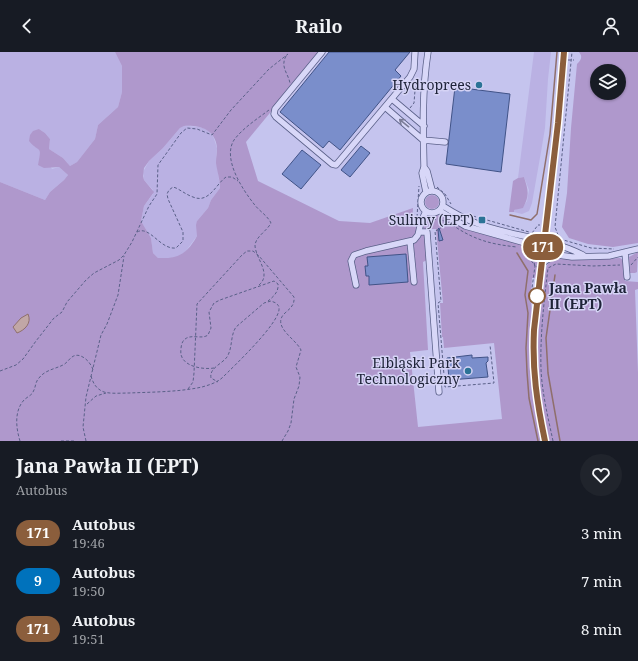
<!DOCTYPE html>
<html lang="pl">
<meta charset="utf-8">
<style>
body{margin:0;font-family:"Noto Serif",serif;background:#20242c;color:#f1f3f6;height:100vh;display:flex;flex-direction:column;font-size:15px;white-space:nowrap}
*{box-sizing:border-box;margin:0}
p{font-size:13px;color:#9ea1a6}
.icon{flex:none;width:22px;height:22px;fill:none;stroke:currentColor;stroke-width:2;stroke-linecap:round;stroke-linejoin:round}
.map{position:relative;height:389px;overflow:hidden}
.side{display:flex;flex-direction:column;background:#171b24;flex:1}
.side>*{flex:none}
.badge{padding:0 8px;border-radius:13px;font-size:14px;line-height:26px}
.fabs{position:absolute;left:590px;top:12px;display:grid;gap:8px}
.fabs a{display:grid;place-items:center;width:36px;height:36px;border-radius:50%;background:#171b24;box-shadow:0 1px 3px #0004;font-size:20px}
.map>.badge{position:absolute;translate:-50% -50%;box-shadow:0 0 0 2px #fff}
.round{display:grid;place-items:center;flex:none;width:42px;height:42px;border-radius:21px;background:#20242c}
.headline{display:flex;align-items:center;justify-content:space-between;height:68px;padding:0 16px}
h1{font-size:19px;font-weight:700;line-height:30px}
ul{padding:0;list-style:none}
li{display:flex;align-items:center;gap:12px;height:48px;padding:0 16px}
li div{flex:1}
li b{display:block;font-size:15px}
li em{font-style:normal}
li .badge{min-width:44px;font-weight:700;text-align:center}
header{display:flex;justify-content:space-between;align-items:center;height:52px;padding:0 16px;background:#171b24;font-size:18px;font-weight:700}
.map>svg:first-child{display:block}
.farmland{fill:#bab1e3}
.green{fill:#af98cc;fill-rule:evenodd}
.water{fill:#c1a7a6;stroke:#8f6f6c}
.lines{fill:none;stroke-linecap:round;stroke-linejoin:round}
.stream{stroke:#8f6f6c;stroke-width:1.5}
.building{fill:#7a8ecb;stroke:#415387}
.minor-casing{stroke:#5a6088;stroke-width:7}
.path{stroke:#5a6088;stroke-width:1;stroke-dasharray:3 2;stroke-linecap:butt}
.minor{stroke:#d8d7f8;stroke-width:5.5}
.oneway{stroke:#7b7d98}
.line-casing{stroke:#fff;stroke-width:9}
.line{stroke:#8b5e3c;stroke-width:6}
.poi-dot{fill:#2b7396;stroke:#d5d3f5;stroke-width:1.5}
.stop-dot{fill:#fff;stroke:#8b5e3c;stroke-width:2}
.labels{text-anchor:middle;stroke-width:3;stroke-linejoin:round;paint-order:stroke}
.poi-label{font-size:14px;fill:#1e2338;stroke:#d5d3f5;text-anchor:end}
.stop-label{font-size:14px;font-weight:bold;fill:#1e2338;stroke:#d5d3f5;text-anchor:start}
</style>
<header><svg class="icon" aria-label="back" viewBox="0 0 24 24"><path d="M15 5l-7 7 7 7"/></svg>Railo<svg class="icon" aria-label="person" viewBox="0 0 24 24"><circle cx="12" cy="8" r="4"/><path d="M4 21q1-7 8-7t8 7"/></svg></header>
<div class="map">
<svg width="638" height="389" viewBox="0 0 638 389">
<rect width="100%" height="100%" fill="#c5c4ee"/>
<!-- farmland -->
<path class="farmland" d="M0,0H115L122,14V40L118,55L98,73L95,87L77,110L70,114L63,106L49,97L50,87L45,81L39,77L34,94L39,97L52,117L59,115L68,123L64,128L50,140L45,148L0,130Z
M534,0H551L548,27L545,76L541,100L532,151L529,159L522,162L514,160V158L523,155L527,149L529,138L524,125L518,126Z
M184,74L200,75L208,78L213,84L217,96L216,103L220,136L211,148L208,156L197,169V184L185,200L180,204L174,206H158L153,201L151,186L141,169L144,154L153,142V138L144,128L143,120L149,109L163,96L180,76Z"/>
<!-- green -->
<path class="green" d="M115,0H320L246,90L258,129L339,169L370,171L413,156L412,174L417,175L425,184L427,208L423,210L428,298L410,300L418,375L502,367L494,291L444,296L443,285H442L440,251H443L436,177H424L422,176C422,164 431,164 440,163L534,196C541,204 537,217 535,226H532L531,241L529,244H530L529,250L531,251C533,268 529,286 530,303C531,333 536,360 542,389H0V130L45,148L50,140L64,128L68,123L59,115L44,116L38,113C42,92 40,102 29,89L30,83L33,79L39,77L45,81L50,87L49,97L63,106L70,114L77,110L95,87L98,73L118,55L122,40V14ZM184,74C199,73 215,77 217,95C217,100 216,105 216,111C217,119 220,127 220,136L211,148L208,156L197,169L196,173L197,184C187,202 178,207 158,206L153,201L151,186L141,169L144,154L154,140L144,128L143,124L144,116L149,109L163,96L180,76Z
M579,0H638V191L613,195L588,192L569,186L562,175L567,141L571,76L577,12C581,8 583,5 579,0ZM597,19H619V41H597Z
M524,125C528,138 530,143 523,156L514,158V160H509L513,129L518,126Z
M425 150a7 7 0 1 1 14 0a7 7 0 1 1-14 0Z
M638,200L637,220L635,221H630L629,205Z
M554,206H564L576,208L620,206L623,208L625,229L638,230V237L635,238L638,321V389H548L540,352L536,309L537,278L546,217L547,213Z"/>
<!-- water -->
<path class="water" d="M28,262C32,271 25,278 17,281L13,275L21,266Z"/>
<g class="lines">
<!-- stream -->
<path class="stream" d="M510,163L531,168L537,162L550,82L557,0
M517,201L528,219L525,243L528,261L526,296L527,320L529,346L538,389
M555,223L546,286L548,321L560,389"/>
</g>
<!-- building -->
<path class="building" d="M329,0H410L395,18L401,24L340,98L329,89L323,96L280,60Z
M455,35L510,42L501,120L446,112Z
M361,94L370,101L350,125L341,118Z
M302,98L321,113L301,137L282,122Z
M439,176L443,188L439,189L438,177Z
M406,202L408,230L369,233V224H366L365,214H368L367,205Z
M472,303V306L488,305V309L486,311L488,325L449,328L448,315L446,312L447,306Z"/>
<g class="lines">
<!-- minor casing -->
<g class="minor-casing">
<path id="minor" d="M322,0L275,57L274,62L276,65L332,112L336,113L410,25L414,17L415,0
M392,47L424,74
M385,55L423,88L445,90
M424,115L427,119L432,138
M421 150a11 11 0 1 1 22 0a11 11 0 1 1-22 0Z
M426,140L422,121L424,115C423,77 422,38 428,0
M443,154C454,161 464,167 476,171C511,184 550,186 583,203
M440,159L465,174L529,192L558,203L572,205L609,204L638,197
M419,180H427L439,340
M410,189L414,230
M625,200L627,225
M541,212L556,202
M356,233L351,209L354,203L366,199L414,188L418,183L421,170L426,159
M545,389C537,351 532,318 534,278L558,71L564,0"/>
</g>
<!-- path -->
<path class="path" d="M286,4C280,15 288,21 290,31
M568,8H574
M410,56L414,51L416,26
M437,135L445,142L451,152
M473,164L529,180
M417,165L419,134
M428,169L438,167L447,170
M445,170L440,177L435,179L441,249L438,251L445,335L494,331L490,293
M448,170C472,187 488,192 517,195
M137,180C150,173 160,198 176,196L183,189V180L168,147L167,142L169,138L173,135L176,136C182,139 187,143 193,145C209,152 216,132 226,125H232L238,129
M532,181L538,173H540
M560,187L591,196L614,197
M560,188L555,175L572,0
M524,196V198L535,214L530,251
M528,197L533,207L535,214L537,215
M631,213L638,205
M259,233C272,222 256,207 255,194C255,185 267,179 271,171C267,163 259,159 254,152C243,138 222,107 234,88C243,76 257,67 269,58
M214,316C202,318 178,314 181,297C181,294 182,290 184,288C191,281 201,288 208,283L211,276L209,260L214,251L220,248L274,229L278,232C279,240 273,245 268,249
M0,319L16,313L23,307L36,289L54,266L62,260L67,250L86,228L94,221L119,208L124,203L132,190L149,154L157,142L158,113L181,81L187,76L197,77L212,83L231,58L269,17L288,2
M91,324C93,331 96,337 104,340C111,342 121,341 129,341C153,340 179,340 202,335C209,333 216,331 222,326C233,315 281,270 279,256C279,254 278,253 276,251L271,249L264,251L236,275C230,284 233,295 227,305C222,312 209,316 211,326L218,330
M188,337L193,330L194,321L197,252L242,203L247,199H253L259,204L294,245C295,254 289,257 284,262C272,275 296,287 301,298L296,315L300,325L299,334L294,347L291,371L288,379L282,389
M87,352L96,344L106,341
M20,389C16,376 14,359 24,348C27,345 32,343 33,340C36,335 35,330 39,326C45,318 55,317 63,313C67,311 69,307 72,305C80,299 91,310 93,318
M61,389H74
M86,389L83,375L86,345L101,283L107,272L118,243L124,204
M553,389C548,365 542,341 541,317C540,283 544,250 548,216L556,212L593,214L620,213"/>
<!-- minor -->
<use href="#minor" class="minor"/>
</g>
<!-- one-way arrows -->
<defs><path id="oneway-shaft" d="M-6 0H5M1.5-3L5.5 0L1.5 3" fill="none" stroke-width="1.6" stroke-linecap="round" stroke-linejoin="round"/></defs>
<use class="oneway" href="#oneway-shaft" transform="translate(404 71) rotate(-141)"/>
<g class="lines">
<!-- line casing -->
<g class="line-casing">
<path id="line" d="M545,389C537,351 532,318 534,278L558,71L564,0"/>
</g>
<!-- line -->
<use href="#line" class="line"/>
</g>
<!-- markers -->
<g class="poi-dot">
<circle cx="479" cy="33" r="4"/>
<rect x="478" y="164" width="8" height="8" rx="2"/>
<circle cx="468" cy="319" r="4"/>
</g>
<circle class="stop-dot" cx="537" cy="244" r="8"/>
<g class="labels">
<!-- poi labels -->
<g class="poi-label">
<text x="471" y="38">Hydroprees</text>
<text x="474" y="173">Sulimy (EPT)</text>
<text x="460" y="316">Elbląski Park<tspan x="460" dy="16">Technologiczny</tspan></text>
</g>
<!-- stop labels -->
<g class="stop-label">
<text x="549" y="241">Jana Pawła<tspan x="549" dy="16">II (EPT)</tspan></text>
</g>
</g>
</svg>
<div class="fabs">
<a><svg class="icon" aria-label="layers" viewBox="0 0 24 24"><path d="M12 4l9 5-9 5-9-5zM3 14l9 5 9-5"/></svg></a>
</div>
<b class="badge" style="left:543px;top:195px;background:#8b5e3c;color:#fff">171</b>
</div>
<section class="side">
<div class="headline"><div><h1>Jana Pawła II (EPT)</h1><p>Autobus</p></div><a class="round"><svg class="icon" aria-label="heart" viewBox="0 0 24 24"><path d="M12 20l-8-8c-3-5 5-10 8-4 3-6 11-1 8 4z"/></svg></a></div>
<ul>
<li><span class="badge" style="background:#8b5e3c;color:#fff">171</span><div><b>Autobus</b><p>19:46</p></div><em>3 min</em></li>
<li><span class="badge" style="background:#0072bc;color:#fff">9</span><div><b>Autobus</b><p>19:50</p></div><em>7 min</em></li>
<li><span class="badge" style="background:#8b5e3c;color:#fff">171</span><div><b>Autobus</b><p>19:51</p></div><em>8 min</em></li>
</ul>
</section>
